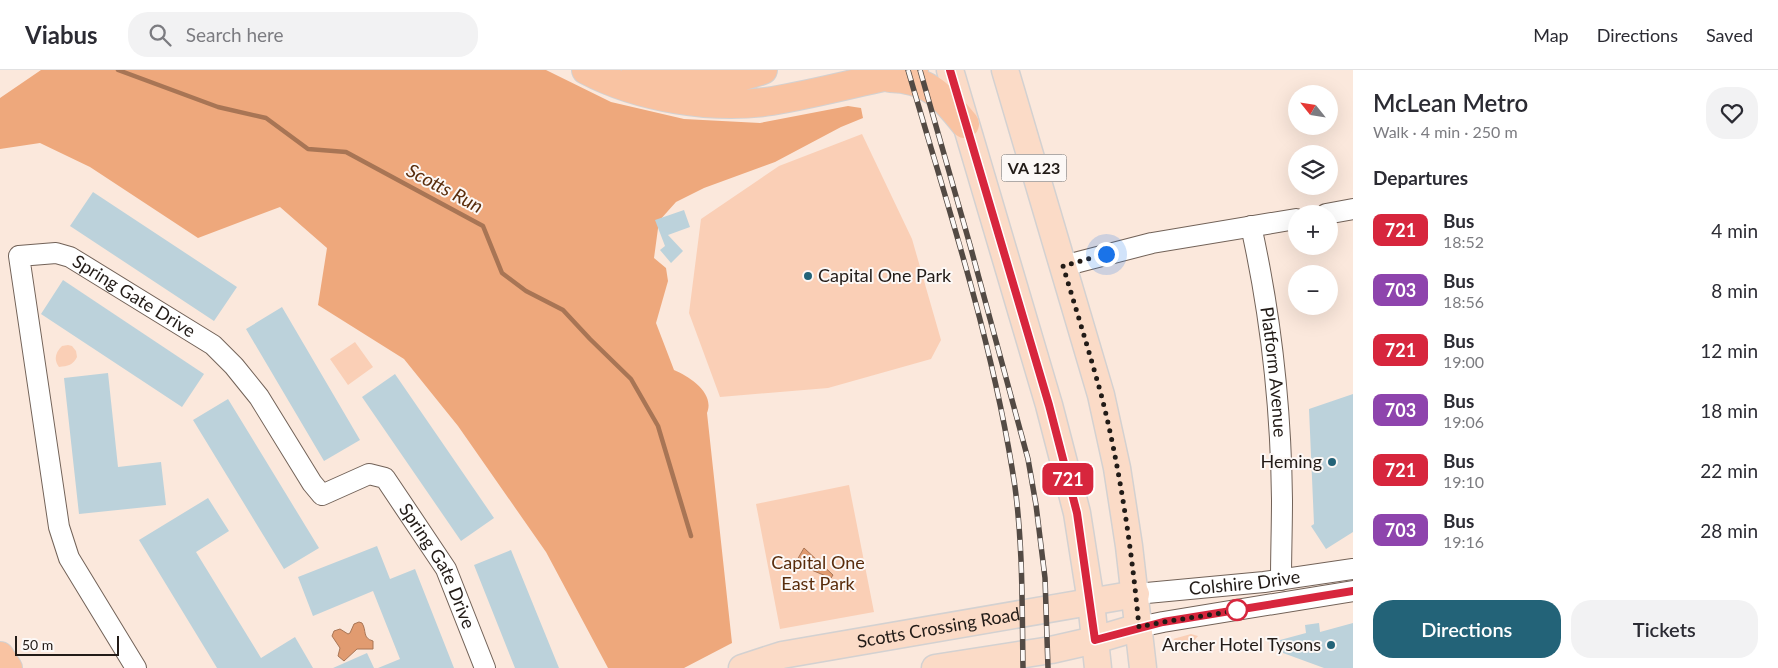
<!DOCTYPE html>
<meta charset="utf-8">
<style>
body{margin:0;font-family:Lato,sans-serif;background:#f2f2f3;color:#2b2b33;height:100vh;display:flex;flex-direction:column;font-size:19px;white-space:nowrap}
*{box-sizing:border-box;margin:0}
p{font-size:16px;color:#7c7c81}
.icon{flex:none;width:28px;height:28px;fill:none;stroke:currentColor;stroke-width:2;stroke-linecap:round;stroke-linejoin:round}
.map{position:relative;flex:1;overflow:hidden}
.drawer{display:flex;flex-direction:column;background:#fff;width:425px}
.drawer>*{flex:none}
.badge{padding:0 10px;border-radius:8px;font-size:18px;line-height:32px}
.needle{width:32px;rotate:300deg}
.tools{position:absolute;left:1288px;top:15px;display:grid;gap:10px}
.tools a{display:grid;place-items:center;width:50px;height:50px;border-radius:50%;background:#fff;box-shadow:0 5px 20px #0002;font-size:25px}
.scale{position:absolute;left:15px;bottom:12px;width:104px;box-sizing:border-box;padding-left:5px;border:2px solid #221b17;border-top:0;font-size:14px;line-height:18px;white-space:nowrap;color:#221b17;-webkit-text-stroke:4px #fcf8f6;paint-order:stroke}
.you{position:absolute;width:25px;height:25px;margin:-12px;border:4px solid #fff;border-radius:50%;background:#1a73e8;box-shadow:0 0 0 8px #1a73e833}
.map>.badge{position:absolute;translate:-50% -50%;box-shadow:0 0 0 2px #fff}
h2{padding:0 20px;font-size:19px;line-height:45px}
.round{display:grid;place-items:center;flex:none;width:52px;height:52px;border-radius:20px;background:#f2f2f3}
.summary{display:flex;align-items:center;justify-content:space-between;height:85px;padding:0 20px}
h1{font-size:24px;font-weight:600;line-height:38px}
.action{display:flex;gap:10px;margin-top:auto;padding:10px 20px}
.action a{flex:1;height:58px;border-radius:20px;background:#236378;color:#fff;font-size:20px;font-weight:600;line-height:58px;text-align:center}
.action a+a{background:#f2f2f3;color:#2b2b33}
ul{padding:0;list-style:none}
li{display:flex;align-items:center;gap:15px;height:60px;padding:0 20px}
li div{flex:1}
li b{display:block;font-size:19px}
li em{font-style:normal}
li .badge{min-width:55px;font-weight:700;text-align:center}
header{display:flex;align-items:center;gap:30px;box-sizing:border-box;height:70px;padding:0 25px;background:#fff;border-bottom:1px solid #e1e1e2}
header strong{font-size:24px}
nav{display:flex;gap:28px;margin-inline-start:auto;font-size:18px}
.search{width:350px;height:45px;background:#f2f2f3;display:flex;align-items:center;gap:12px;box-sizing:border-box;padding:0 18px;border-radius:20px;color:#7c7c81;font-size:19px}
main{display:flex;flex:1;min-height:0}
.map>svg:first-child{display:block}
.green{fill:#facfb6}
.forest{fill:#eea87c}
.water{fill:#e19b70;stroke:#a87555}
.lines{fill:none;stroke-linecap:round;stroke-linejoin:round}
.stream{stroke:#a87555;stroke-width:4.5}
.building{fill:#bcd2db}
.minor-casing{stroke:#726258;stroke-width:22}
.major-casing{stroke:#d3d1d1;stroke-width:29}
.highway-casing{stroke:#d3d1d1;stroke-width:30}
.minor{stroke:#fff;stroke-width:20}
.major{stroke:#fbdbc7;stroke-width:26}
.highway{stroke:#f9c3a2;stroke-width:28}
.rail-casing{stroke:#534a44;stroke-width:5.5}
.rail{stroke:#fcf8f6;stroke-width:4;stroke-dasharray:11;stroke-linecap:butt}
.line-casing{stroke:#fff;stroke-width:11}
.line{stroke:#d7263d;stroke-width:8}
.walk{stroke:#221b17;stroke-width:5;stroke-dasharray:0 9}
.poi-dot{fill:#236378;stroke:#fcf8f6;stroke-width:2}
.stop-dot{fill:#fff;stroke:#d7263d;stroke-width:2.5}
.labels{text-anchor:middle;stroke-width:4;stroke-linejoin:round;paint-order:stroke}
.shield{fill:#fcf8f6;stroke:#635d5a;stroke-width:1}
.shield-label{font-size:16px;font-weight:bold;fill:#221b17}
.poi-label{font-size:18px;fill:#221b17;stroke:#fcf8f6;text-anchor:end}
.street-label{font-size:18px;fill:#221b17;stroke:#fcf8f6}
.park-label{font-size:18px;fill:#592c0b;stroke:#fcf8f6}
.water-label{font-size:19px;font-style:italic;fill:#5a2d0c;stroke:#fcf8f6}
</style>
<header>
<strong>Viabus</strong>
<div class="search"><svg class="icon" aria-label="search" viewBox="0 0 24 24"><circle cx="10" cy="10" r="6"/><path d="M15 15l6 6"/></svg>Search here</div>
<nav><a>Map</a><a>Directions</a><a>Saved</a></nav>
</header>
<main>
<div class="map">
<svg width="1353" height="598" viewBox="0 0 1353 598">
<rect width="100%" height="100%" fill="#fbe8dc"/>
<!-- green -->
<path class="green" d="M862,64L912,169L941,270L931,289L828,318L720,327L689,243L701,149L779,96Z
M355,272L373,297L348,315L330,289Z
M68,275L72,276L76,281L77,287C73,295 68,296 59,297C53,289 56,282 62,276Z
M849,415L874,542L780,559L756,434Z
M1191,564L1198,566L1190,575H1181L1173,569Z"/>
<!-- forest -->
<path class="forest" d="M41,0H546L611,32L684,49L760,53L848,36L861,38L863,48L841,57L775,92L704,118L676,132L659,151L654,188L666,198L668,211L656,253L674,300C690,307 715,323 707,343L732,573L684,598H608L546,482L458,356L404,289L318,235L327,178L280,137L198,168L90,97L40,73L0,79V28Z"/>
<!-- water -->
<path class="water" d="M804,478L833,505L831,508L809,499L797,490Z
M359,552L362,553C367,561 362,568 373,571V579H357L344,591L338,586L340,578L332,566L334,561L340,559L348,564L350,563L354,554Z"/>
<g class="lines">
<!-- stream -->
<path class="stream" d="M118,0L218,37L266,48L308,79L346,82L483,156L502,203L526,221L563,240L590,269L631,309L658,356L691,466"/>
</g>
<!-- building -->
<path class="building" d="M93,122L237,217L214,251L70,156Z
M684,140L690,157L668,165L683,181L671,193L660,180L665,176L655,150Z
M63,210L204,304L182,337L41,244Z
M282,237L360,370L324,391L246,259Z
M108,303L118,397L161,392L166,435L79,444L64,308Z
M395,304L494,448L461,471L362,327Z
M1353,324V462L1326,479L1311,456L1314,454L1309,339Z
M228,329L319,478L284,499L193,350Z
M208,428L229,461L196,482L261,588L295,567L313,598H217L139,470Z
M377,476L390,509L415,499L454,598H378L400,589L373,521L313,546L298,507Z
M511,480L559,598H515L474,495Z
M1319,553L1320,562L1353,553V598H1324L1283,583L1280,570L1306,563L1305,555Z
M367,583L374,598H333Z"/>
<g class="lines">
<!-- minor casing -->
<g class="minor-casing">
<g id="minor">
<path d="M1326,144L1353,139"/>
<path id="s1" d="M1251,156C1271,246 1281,339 1282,430C1282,457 1281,483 1281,510"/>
<path d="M1063,196L1152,173L1296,149"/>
<path id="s2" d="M1136,524L1264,512L1353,499"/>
<path d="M1139,557L1163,552L1353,521"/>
<path id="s3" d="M136,598L69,488L59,457L19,186L56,183L70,187L213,275L234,296L259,327L312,413L322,425L369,404L385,408L446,499L485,598"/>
</g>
</g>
<!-- major casing -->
<g class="major-casing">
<g id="major">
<path d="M950,0L1049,335L1077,443L1091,532L1098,598"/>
<path d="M1005,0L1101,325L1117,398L1129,476L1143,598"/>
<path id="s4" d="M742,598L782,585L1136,524"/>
<path d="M935,598L1051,580L1095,570L1139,557"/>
</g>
</g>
<!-- highway casing -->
<g class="highway-casing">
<path id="highway" d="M586,0C639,28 713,40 772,31C820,23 867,10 914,0
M636,0C677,13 723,15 763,0
M890,8C928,9 943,26 965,54
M0,586L8,598"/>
</g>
<!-- minor -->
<use href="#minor" class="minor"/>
<!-- major -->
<use href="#major" class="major"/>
<!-- highway -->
<use href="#highway" class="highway"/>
<!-- rail casing -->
<g class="rail-casing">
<path id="rail" d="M908,0C948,138 994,275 1015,417C1023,477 1022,538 1023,598
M920,0L970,175L1028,389L1036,435L1045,508L1048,598"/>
</g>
<!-- rail -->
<use href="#rail" class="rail"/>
</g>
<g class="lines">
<!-- line casing -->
<g class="line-casing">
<path id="line" d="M950,0L1049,335L1077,443L1095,570L1163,552L1353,521"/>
</g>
<!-- line -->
<use href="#line" class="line"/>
<!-- walk -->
<path class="walk" d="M1106,184L1063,196C1076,239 1089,281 1101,324C1120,397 1132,482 1139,557L1163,552L1240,540H1237"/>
</g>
<!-- markers -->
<g class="poi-dot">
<circle cx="808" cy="206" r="5"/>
<circle cx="1332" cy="392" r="5"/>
<circle cx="1331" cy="575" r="5"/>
</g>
<circle class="stop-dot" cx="1237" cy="540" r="10"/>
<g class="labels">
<!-- shield labels -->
<rect class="shield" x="1001.5" y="84.5" width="65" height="27" rx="4"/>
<g class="shield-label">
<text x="1034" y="104">VA 123</text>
</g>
<!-- poi labels -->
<g class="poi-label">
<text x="818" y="212" text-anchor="start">Capital One Park</text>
<text x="1322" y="398">Heming</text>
<text x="1321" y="581">Archer Hotel Tysons</text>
</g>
<!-- street labels -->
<g class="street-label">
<text dy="6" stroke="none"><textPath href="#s3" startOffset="562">Spring Gate Drive</textPath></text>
<text dy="6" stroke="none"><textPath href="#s1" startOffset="148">Platform Avenue</textPath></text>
<text dy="6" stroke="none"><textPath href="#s3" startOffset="1012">Spring Gate Drive</textPath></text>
<text dy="6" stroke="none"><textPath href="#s2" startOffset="109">Colshire Drive</textPath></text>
<text dy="6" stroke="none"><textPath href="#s4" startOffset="201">Scotts Crossing Road</textPath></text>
</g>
<!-- park labels -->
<g class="park-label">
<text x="818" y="499">Capital One<tspan x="818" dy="21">East Park</tspan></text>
</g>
<!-- water labels -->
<g class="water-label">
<text transform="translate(445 118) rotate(28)" y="7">Scotts Run</text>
</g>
</g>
</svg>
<div class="tools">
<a><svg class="needle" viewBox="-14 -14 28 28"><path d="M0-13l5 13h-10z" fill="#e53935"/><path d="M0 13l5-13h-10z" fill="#7c7c81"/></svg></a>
<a><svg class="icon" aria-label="layers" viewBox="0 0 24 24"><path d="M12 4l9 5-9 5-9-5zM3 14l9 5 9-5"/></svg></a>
<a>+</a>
<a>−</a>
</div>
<div class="scale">50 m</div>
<div class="you" style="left:1106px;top:184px"></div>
<b class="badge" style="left:1068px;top:409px;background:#d7263d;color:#fff">721</b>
</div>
<section class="drawer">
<div class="summary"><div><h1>McLean Metro</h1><p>Walk · 4 min · 250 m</p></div><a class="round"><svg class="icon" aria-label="heart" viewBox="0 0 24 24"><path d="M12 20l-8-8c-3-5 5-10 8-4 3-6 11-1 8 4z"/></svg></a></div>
<h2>Departures</h2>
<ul>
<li><span class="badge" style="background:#d7263d;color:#fff">721</span><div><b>Bus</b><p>18:52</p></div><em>4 min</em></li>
<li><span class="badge" style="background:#8e44ad;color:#fff">703</span><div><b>Bus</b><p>18:56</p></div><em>8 min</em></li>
<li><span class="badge" style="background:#d7263d;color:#fff">721</span><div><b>Bus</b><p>19:00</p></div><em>12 min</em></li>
<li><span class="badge" style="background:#8e44ad;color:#fff">703</span><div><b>Bus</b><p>19:06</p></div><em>18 min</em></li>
<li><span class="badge" style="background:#d7263d;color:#fff">721</span><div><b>Bus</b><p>19:10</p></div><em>22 min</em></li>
<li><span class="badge" style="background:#8e44ad;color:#fff">703</span><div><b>Bus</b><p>19:16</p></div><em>28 min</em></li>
</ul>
<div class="action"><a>Directions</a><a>Tickets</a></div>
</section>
</main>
